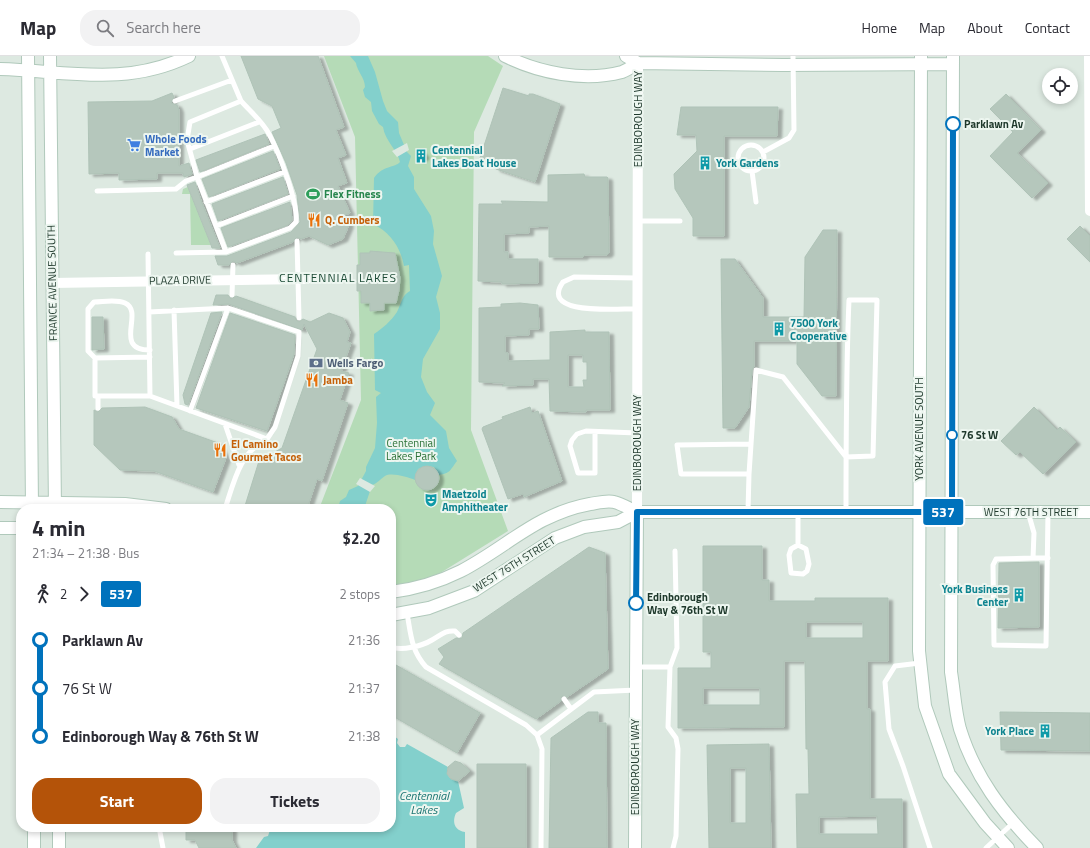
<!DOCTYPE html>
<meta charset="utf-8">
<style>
body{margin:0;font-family:"Titillium Web",sans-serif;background:#f2f2f3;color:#2b2b33;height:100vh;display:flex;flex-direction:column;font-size:15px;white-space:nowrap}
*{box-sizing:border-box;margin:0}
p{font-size:13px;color:#7c7c81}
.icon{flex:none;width:22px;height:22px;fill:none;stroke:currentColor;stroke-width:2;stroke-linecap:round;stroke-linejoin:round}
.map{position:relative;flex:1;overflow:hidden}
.sheet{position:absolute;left:16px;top:448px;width:380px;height:328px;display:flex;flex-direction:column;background:#fff;border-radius:16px;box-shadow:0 2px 6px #0003}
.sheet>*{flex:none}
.badge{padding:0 8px;border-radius:3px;font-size:14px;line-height:26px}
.buttons{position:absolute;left:1042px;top:12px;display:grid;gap:8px}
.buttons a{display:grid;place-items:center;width:36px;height:36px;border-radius:50%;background:#fff;box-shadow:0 2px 6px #0003;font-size:20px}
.map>.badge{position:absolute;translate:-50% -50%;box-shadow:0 0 0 2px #fff}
.legs{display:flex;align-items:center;gap:6px;height:44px;padding:0 16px;font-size:13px}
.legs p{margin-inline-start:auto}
.headline{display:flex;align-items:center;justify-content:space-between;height:68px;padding:0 16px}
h1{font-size:22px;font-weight:700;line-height:30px}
.primary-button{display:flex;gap:8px;margin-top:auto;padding:8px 16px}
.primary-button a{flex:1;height:46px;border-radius:16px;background:#b45309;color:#fff;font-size:16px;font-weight:700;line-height:46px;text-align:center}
.primary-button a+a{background:#f2f2f3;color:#2b2b33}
ul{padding:0 16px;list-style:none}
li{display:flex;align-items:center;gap:14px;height:48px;font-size:15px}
li i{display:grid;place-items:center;width:6px;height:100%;margin:0 5px;background:currentColor}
li i::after{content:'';width:10px;height:10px;margin:-5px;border:3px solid;border-radius:50%;background:#fff}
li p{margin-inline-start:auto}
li:first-child i{background:linear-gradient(#0000 50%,currentColor 0)}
li:last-child i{background:linear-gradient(currentColor 50%,#0000 0)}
header{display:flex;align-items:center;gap:24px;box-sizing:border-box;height:56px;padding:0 20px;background:#fff;border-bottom:1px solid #e1e1e2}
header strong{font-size:19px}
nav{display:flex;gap:22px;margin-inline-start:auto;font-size:14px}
.search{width:280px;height:36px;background:#f2f2f3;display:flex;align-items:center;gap:10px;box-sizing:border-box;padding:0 14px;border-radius:16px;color:#7c7c81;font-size:15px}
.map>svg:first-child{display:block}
.green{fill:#b5dbb7}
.water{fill:#83d0cc}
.pier{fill:#dde9e1}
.building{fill:#b5c7bc;stroke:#afc3b7;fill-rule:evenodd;filter:url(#shadow)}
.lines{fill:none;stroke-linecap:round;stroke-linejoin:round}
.secondary-casing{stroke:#b0c9bb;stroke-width:14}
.lane{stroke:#fff;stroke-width:5}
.street{stroke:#fff;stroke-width:10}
.secondary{stroke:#fff;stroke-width:12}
.line-1-casing{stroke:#fff;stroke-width:9}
.line-1{stroke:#0072bc;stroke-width:6}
.stop-1-dot{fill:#fff;stroke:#0072bc;stroke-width:2}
.labels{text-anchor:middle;stroke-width:4;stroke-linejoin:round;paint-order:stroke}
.street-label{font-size:11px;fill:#1f392c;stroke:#edf6f0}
.stop-label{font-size:11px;font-weight:bold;fill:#1f392c;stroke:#edf6f0;text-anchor:start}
.shop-label{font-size:11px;font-weight:bold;fill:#366cbe;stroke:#edf6f0;text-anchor:start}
.culture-label{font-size:11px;font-weight:bold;fill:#0d838f;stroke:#edf6f0;text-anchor:start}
.leisure-label{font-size:11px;font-weight:bold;fill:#27864d;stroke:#edf6f0;text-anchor:start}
.food-label{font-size:11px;font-weight:bold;fill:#c56008;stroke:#edf6f0;text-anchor:start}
.service-label{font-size:11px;font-weight:bold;fill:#4e5e75;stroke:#edf6f0;text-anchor:start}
.park-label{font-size:11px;fill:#297035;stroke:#edf6f0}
.neighbourhood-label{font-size:12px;letter-spacing:1px;fill:#1b4a35;stroke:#edf6f0}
.water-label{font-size:12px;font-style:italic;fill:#197471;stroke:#edf6f0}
</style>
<header>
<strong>Map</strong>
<div class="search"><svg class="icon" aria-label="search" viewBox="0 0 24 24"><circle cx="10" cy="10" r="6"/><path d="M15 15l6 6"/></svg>Search here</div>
<nav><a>Home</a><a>Map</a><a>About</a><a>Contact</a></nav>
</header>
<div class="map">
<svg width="1090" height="792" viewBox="0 0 1090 792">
<defs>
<filter id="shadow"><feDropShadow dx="4.5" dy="2.5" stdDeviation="1" flood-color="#0004"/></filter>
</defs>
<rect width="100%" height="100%" fill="#dde9e1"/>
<!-- green -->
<path class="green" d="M324,0H488L503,10L474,76L471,374L508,475L429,524L391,529V453H319L361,344L355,81Z
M188,131L211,189H191L190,138H182L183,133Z"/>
<!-- water -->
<path class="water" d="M350,0H368L375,16L383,45L387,55L398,66L399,77L407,96L411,100L408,110L414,121V133L431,160L434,175L433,188L442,220L436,241L440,257V273L423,303L421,321L427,336L435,347L430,359L446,375L449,392L457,405C450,414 451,417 439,419L434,411L426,410L418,413L415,424C408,421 391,416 385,420C380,423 378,427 372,429L364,453H338L340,445L346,441L349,434L358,430L366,415V411L375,392L377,367L376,341L381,337L375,334L374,278C383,272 391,265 397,256C401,248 402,239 410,235L409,209L404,210C401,192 390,176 373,168L374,122C383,109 395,112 400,106C397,93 385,85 383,71L379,68L372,55L371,46L365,41L363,34L365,31C365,22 357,15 356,7Z
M391,678L398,683L397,687L400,691H405L407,688L448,711L447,718L450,722L458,725L464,752L456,757C452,766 454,774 465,776V792H256L264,781L268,780L271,771H391Z"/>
<!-- pier -->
<path class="pier" d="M407,87L409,94L397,101L392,95Z
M360,422L375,430L370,436L356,428Z"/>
<!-- building -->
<path class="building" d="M241,0H318L344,71L336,74L346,99L338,102L347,127L338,130L350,157L345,159L349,169L343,183L328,189L309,180L301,183L297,181L293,186L237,207L233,205L229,209H218L215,200H227L291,176L300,166L297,139L286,107L272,76L281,72L272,50L258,43Z
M503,32L529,40V38H533L560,48L535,126L496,113L495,110L479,105Z
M172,37L174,41L171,47L177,49L179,54V110L189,107L192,118L184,121L183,117H157V123L119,124V117L89,118L88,46L152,45Z
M1006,38L1041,74L1017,97L1048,127L1032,142L990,100L1013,76L990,53Z
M681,51H778L777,80H724V180H693V162L675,133L674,118L697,95L696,79H677Z
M265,78L269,88L200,116L196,104Z
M273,95L280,113L209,141L202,123Z
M421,95L425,100L420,104L417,102L416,97Z
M584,118L585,121H607L608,122L609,197L607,199H585L583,201H549V170L529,171V177L504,178V196H508V203H538V227L502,228V226L478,225L479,148H503L501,145L548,146V119Z
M283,121L288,138L218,165L212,148Z
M195,126L202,147L220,192H212L211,189L187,129Z
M290,146L292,164L288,169L228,191L221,172Z
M1080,170L1090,180V206L1067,183Z
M823,174H837L836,340H822L797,308V285H754V310L752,314L749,351L735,372H723L721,203H735L763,242V261H804L805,201Z
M370,195L395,197L400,222L399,234L396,247H384V254L370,255V247H361V235H357V209H360V197H370Z
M216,239H228L231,243L236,240L295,261L296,264L299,266L303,263L310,266L329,257L343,262L350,276L347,286L351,287L341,315L349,317L340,344L348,347L322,425L317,423L307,453H244L259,405L282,392L317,293L304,268L302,274L229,248L213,249Z
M520,247L538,249L539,273H529V279L505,280V296L508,297V305L550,304V276L585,274V276H609L610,354H586V356L550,355L549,323H533V329L502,330L505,327L479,326V252L501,251V248ZM568,299H583V306H587V324H583L584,331H568Z
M222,256L188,349L185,348L183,339L211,257Z
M230,257L295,279L294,298L267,375L196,352Z
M92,261H103L104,293L92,294Z
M145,351L172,361L179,373L218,387L226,402L213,436L154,415L120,414L94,389V354L98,356L102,352Z
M530,351L532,357L538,355L562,425L524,441L523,438L508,443L482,373L483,371L503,363L502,361Z
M1034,351L1057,374L1060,371L1076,386L1043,418L1020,396L1016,399L1001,385Z
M415 422a12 12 0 1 1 24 0a12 12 0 1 1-24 0Z
M703,490H762V524H769V545H815V542H888V605H867V653H870V743H902V792H797L796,738H809L808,693H806L805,605H784V671L678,672V612H711V596H703ZM806,566H863V582H806ZM703,632H760V649H703ZM877,760L878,778H819V761Z
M589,491L605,497L608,613L567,641L562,640L561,645L536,663L439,608L444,601L438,593L456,582H462L463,577Z
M1039,506V571L998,572L999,507Z
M396,609L480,657L457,697L391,659V617Z
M588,656H598V667H606L607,792H549L551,682Z
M1000,656L1090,657V695L1001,694Z
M769,688L771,792H709L707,689ZM730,712H746V767H730Z
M455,705L461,707L470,715L458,725L451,723L447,718L448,711Z
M477,708H526V792H477Z
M186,771H232V784L236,792H199L195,784H186Z"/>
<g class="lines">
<!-- secondary casing -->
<g class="secondary-casing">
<path id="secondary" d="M28,0L32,453
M50,0L55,453
M505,0C539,17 584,26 622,16C627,14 633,10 638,7L783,9L953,8
M626,0L638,7
M921,0L919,595L925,650L949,718L985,767L1008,792
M953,0L951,616C954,634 955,655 960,673C975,721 1002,756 1037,792
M0,13C67,15 125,31 189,0
M0,446L125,448L166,453
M0,472H21
M391,536C415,533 439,526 461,515C507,491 536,458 590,448C597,447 607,444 614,446C622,448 630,453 637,456H1090
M391,559L429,552L474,535L555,482L584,471L618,466L637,456
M34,771V792
M59,771V792
M635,792L637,456"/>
</g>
<!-- lane -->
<path class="lane" d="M175,45L232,24
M241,45C250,55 263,66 269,78C279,97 298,145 296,166L290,172L226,196L197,121L274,90
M738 102a13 13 0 1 1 26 0a13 13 0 1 1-26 0Z
M190,93L259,66
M763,96L789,82L794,74L793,0
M752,115L756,146
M97,135L176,133L186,125L197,121L187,84L190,66L241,45L222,0
M206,146L284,116
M638,165H680
M216,170L293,140
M297,185L299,262
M176,197L226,196
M148,198L150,340L267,383C239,397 234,426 225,453
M232,239L233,209
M637,253C622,252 538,261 563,226L574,221L637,222
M174,254L177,350
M149,256L228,252L299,276L298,300L275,371L267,383
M150,301L95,302V340H150
M95,302L88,295V253L94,246C103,246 116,243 125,247C145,256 112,294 150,294
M98,340V352
M190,355L228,252
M225,368L239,409
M595,377V417H578L570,390L572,384L577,378L586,375L637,377
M749,418L756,314L783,321L846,401L873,400L877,244H849C846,314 846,385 846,455
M748,455L749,418H681L677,389L751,388
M1028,456L1034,477L1033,502L996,503L993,509L994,589L1046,590L1048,456
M798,489L806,493L809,508L807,515L803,518L791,517L789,499L791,493L798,489V456
M1033,502H1048
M407,557C411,579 411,594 426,611L526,669L537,679L542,693L541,792
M391,591C402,595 422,590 432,584C441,579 445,574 455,575L459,579
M920,607L895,610L885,626L889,673L903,710L930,792
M637,611H670
M564,643L571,653
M537,679L594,636L636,634
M159,771L163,792
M60,772L78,771
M673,792L676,780L678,693L676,682L668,671L670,611L677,592L675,495
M986,792L1013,767"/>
<!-- street -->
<path class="street" d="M1089,0L1090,155
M52,227L307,223
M637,456L638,7"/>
<!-- secondary -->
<use href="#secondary" class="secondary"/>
</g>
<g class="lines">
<!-- line-1 casing -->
<g class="line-1-casing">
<path id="line-1" d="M636,547L637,456H952L953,68"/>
</g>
<!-- line-1 -->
<use href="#line-1" class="line-1"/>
</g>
<!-- icons -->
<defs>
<g id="supermarket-bare" transform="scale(1.08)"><path d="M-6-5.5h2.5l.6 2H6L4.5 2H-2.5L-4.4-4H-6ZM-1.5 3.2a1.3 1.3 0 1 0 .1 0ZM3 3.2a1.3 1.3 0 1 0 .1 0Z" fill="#3f7fe0" stroke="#edf6f0" stroke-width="2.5" paint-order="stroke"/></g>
<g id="building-bare" transform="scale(1.08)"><path d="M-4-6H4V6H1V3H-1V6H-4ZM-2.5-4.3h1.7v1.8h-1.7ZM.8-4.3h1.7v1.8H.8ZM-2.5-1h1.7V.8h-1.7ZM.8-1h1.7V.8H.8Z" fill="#0f9aa8" stroke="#edf6f0" stroke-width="2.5" paint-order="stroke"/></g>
<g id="stadium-bare" transform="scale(1.08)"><path d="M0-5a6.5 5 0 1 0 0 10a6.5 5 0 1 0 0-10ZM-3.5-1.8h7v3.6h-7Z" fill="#2e9e5b" stroke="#edf6f0" stroke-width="2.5" paint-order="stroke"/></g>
<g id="restaurant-bare" transform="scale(1.08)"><path d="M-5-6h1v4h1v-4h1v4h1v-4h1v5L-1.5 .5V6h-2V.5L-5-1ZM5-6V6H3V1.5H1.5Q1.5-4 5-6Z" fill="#e8710a" stroke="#edf6f0" stroke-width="2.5" paint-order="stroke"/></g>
<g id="bank-bare" transform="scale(1.08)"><path d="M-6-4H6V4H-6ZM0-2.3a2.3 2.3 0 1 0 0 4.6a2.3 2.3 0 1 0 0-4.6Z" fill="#5c6f8a" stroke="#edf6f0" stroke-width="2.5" paint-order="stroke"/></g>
<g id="theatre-bare" transform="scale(1.08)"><path d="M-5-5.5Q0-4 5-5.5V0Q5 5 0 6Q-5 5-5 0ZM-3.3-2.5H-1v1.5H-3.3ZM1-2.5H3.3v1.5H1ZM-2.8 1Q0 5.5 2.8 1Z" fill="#0f9aa8" stroke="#edf6f0" stroke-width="2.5" paint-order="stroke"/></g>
</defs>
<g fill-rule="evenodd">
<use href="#supermarket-bare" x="134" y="89"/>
<use href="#building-bare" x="421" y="100"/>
<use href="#building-bare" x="705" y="107"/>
<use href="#stadium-bare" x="313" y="138"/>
<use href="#restaurant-bare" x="314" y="164"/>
<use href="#building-bare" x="779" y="273"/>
<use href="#bank-bare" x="316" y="307"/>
<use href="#restaurant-bare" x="312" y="324"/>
<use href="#restaurant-bare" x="220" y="394"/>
<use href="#theatre-bare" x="431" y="444"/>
<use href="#building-bare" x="1019" y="539"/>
<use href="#building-bare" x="1045" y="675"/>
</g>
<!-- markers -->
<g class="stop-1-dot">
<circle cx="953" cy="68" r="7"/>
<circle cx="952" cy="379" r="5"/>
<circle cx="636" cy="547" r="7"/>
</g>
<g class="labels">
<!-- street labels -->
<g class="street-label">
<text transform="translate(638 63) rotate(-90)" y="4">EDINBOROUGH WAY</text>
<text transform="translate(180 224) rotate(-1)" y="4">PLAZA DRIVE</text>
<text transform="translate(52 227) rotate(-91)" y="4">FRANCE AVENUE SOUTH</text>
<text transform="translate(919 373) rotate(-90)" y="4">YORK AVENUE SOUTH</text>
<text transform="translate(637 387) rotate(-90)" y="4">EDINBOROUGH WAY</text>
<text x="1031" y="460">WEST 76TH STREET</text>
<text transform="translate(514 508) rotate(-32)" y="4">WEST 76TH STREET</text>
<text transform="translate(635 711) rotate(-90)" y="4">EDINBOROUGH WAY</text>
</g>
<!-- stop labels -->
<g class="stop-label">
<text x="964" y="72">Parklawn Av</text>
<text x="961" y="383">76 St W</text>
<text x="647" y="545">Edinborough<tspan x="647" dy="13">Way &amp; 76th St W</tspan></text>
</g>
<!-- shop labels -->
<g class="shop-label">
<text x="145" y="87">Whole Foods<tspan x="145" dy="13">Market</tspan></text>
</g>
<!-- culture labels -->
<g class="culture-label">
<text x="432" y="98">Centennial<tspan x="432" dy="13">Lakes Boat House</tspan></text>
<text x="716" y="111">York Gardens</text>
<text x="790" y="271">7500 York<tspan x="790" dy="13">Cooperative</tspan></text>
<text x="442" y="442">Maetzold<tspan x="442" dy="13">Amphitheater</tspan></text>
<text x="1008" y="537" text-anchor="end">York Business<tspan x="1008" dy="13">Center</tspan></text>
<text x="1034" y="679" text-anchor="end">York Place</text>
</g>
<!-- leisure labels -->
<g class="leisure-label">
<text x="324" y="142">Flex Fitness</text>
</g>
<!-- food labels -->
<g class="food-label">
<text x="325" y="168">Q. Cumbers</text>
<text x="323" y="328">Jamba</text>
<text x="231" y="392">El Camino<tspan x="231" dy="13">Gourmet Tacos</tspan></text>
</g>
<!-- service labels -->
<g class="service-label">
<text x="327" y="311">Wells Fargo</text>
</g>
<!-- park labels -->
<g class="park-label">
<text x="411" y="391">Centennial<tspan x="411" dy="13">Lakes Park</tspan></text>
</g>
<!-- neighbourhood labels -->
<g class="neighbourhood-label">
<text x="338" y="226">CENTENNIAL LAKES</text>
</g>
<!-- water labels -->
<g class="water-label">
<text x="424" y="744">Centennial<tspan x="424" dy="14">Lakes</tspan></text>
</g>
</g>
</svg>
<div class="buttons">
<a><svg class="icon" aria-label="locate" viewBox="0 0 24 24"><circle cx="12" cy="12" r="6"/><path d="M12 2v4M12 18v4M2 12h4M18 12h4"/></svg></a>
</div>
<b class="badge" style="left:943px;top:456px;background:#0072bc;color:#fff">537</b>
<section class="sheet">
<div class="headline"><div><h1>4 min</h1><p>21:34 – 21:38 · Bus</p></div><b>$2.20</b></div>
<div class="legs"><svg class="icon" aria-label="walk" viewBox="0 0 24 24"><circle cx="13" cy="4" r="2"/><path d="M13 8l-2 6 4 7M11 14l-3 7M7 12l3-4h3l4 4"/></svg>2<svg class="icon" aria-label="forward" viewBox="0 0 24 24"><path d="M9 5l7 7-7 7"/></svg><b class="badge" style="background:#0072bc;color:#fff">537</b><p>2 stops</p></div>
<ul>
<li><i style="color:#0072bc"></i><b>Parklawn Av</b><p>21:36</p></li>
<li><i style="color:#0072bc"></i><span>76 St W</span><p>21:37</p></li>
<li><i style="color:#0072bc"></i><b>Edinborough Way &amp; 76th St W</b><p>21:38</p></li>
</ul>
<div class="primary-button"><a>Start</a><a>Tickets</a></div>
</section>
</div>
